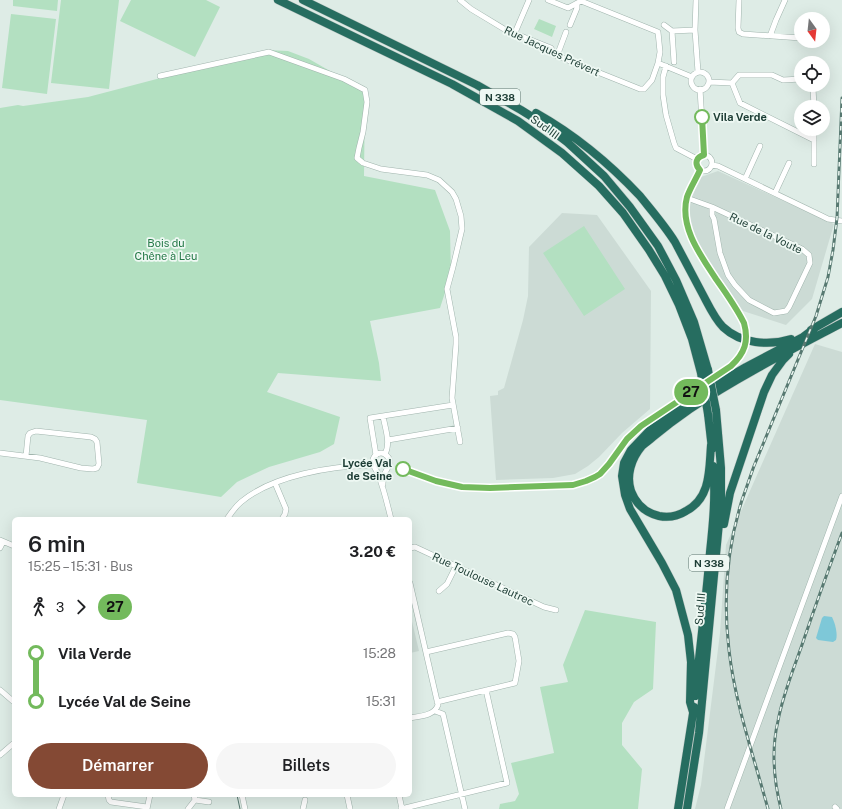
<!DOCTYPE html>
<html lang="fr">
<meta charset="utf-8">
<style>
body{margin:0;font-family:"Public Sans",sans-serif;background:#f6f6f6;color:#202124;height:100vh;display:flex;flex-direction:column;font-size:15px;white-space:nowrap}
*{box-sizing:border-box;margin:0}
p{font-size:13px;color:#757577}
.icon{flex:none;width:22px;height:22px;fill:none;stroke:currentColor;stroke-width:2;stroke-linecap:round;stroke-linejoin:round}
.map{position:relative;flex:1;overflow:hidden}
.panel{position:absolute;left:12px;top:517px;width:400px;height:280px;display:flex;flex-direction:column;background:#fff;border-radius:6px;box-shadow:0 4px 16px #0002}
.panel>*{flex:none}
.badge{padding:0 8px;border-radius:13px;font-size:14px;line-height:26px}
.needle{width:26px;rotate:165deg}
.controls{position:absolute;left:794px;top:12px;display:grid;gap:8px}
.controls a{display:grid;place-items:center;width:36px;height:36px;border-radius:50%;background:#fff;box-shadow:0 4px 16px #0002;font-size:20px}
.map>.badge{position:absolute;translate:-50% -50%;box-shadow:0 0 0 2px #fff}
.legs{display:flex;align-items:center;gap:6px;height:44px;padding:0 16px;font-size:13px}
.legs p{margin-inline-start:auto}
.head{display:flex;align-items:center;justify-content:space-between;height:68px;padding:0 16px}
h1{font-size:22px;font-weight:600;line-height:30px}
.button{display:flex;gap:8px;margin-top:auto;padding:8px 16px}
.button a{flex:1;height:46px;border-radius:24px;background:#844934;color:#fff;font-size:16px;font-weight:600;line-height:46px;text-align:center}
.button a+a{background:#f6f6f6;color:#202124}
ul{padding:0 16px;list-style:none}
li{display:flex;align-items:center;gap:14px;height:48px;font-size:15px}
li i{display:grid;place-items:center;width:6px;height:100%;margin:0 5px;background:currentColor}
li i::after{content:'';width:10px;height:10px;margin:-5px;border:3px solid;border-radius:50%;background:#fff}
li p{margin-inline-start:auto}
li:first-child i{background:linear-gradient(#0000 50%,currentColor 0)}
li:last-child i{background:linear-gradient(currentColor 50%,#0000 0)}
.map>svg:first-child{display:block}
.built{fill:#ccdbd5}
.green{fill:#b3e0c1}
.water{fill:#7ec8d8}
.lines{fill:none;stroke-linecap:round;stroke-linejoin:round}
.minor-casing{stroke:#a0b4ad;stroke-width:6}
.highway-casing{stroke:#c0c9c6;stroke-width:9}
.minor{stroke:#fff;stroke-width:5}
.highway{stroke:#266d60;stroke-width:8}
.tram{stroke:#577971;stroke-width:1}
.rail-casing{stroke:#577971;stroke-width:3}
.rail{stroke:#eef8f3;stroke-width:1.5;stroke-dasharray:4.5;stroke-linecap:butt}
.highway-bridge-casing{stroke:#c0c9c6;stroke-width:9;stroke-linecap:butt}
.highway-bridge{stroke:#266d60;stroke-width:8}
.line-1-casing{stroke:#fff;stroke-width:9}
.line-1{stroke:#73ba5c;stroke-width:6}
.stop-1-dot{fill:#fff;stroke:#73ba5c;stroke-width:2}
.labels{text-anchor:middle;stroke-width:3.5;stroke-linejoin:round;paint-order:stroke}
.shield{fill:#eef8f3;stroke:#5c756e;stroke-width:1}
.shield-label{font-size:10px;font-weight:bold;fill:#1d3d35}
.street-label{font-size:11px;fill:#1d3d35;stroke:#eef8f3}
.stop-label{font-size:11px;font-weight:bold;fill:#1d3d35;stroke:#eef8f3;text-anchor:start}
.park-label{font-size:11px;fill:#237846;stroke:#eef8f3}
</style>
<div class="map">
<svg width="842" height="809" viewBox="0 0 842 809">
<rect width="100%" height="100%" fill="#deece6"/>
<!-- built -->
<path class="built" d="M718,171L834,224L812,299L786,325L743,311L702,252L692,232L689,210L692,190L701,177Z
M562,213L597,215L651,291L650,409L622,433L599,457L588,466L575,474L553,478L496,480L490,396L498,395V391L504,388L523,320L528,296L529,247Z
M815,344L842,352V809H695L701,785L720,633L726,545Z
M410,613L419,651L410,653Z"/>
<!-- green -->
<path class="green" d="M13,0H58L57,11L13,6Z
M61,0H119L109,89L51,83Z
M131,0H206L220,7L195,57L120,21Z
M11,14L56,19L47,94L2,88Z
M539,19L556,26L552,37L534,29Z
M267,50L288,51L309,59L365,91L364,176L435,190L450,231L451,274L440,308L370,321L379,363L381,381L278,373L267,392L340,417L334,444L320,452L269,467L237,482L221,497L137,483L147,420L0,400V108L18,105L23,106L88,97Z
M584,226L625,289L584,316L543,253Z
M585,610L656,622L653,689L634,702L622,723V745L642,769L638,809H499L500,804L515,801L519,794L511,763L554,753L540,687L568,682L563,665Z"/>
<!-- water -->
<path class="water" d="M824,616L832,617C835,623 838,634 836,640L833,642L818,640L816,638L822,618Z"/>
<g class="lines">
<!-- minor casing -->
<g class="minor-casing">
<path id="minor" d="M460,0L471,9L514,35L521,36L551,48L555,55L640,89H644L652,80L658,63
M548,0L568,8L581,1L658,32L660,52L658,63L692,77
M696,0L695,30L698,72
M739,0L738,28L739,32L743,34L801,38
M570,25L577,8V3
M664,25L672,31
M514,35L529,0
M770,36L776,20L785,0
M557,56L566,32
M674,62L672,31L695,30
M666,66L663,77V95L666,115L674,143L676,148L697,159
M691 81a9 9 0 1 1 18 0a9 9 0 1 1-18 0Z
M160,76L269,52L344,79L365,90L367,102L363,132L359,148L357,158L363,163L381,169L427,175L439,180L452,192L456,199L461,216L462,229L453,267L447,289L456,337V344L452,398L460,442
M709,82L732,83
M732,83L740,103L814,140
M732,83L739,75H772L783,80L801,79
M812,85L813,88L814,107
M700,89L704,155
M814,129V164
M696 163a8 8 0 1 1 16 0a8 8 0 1 1-16 0Z
M712,165L718,166L822,216L828,219L842,221
M700,170L693,184L687,198L712,207L802,249L809,255L810,263L789,307L786,311L774,313L749,300L735,285L728,275L720,253L714,219L712,215V207
M745,179L760,146
M775,193L789,163
M383,416C385,428 391,443 385,454
M388,440L458,428
M0,453L40,458L81,468L93,469L97,468L99,464L97,442L95,439L91,437L36,431L30,433L28,436L26,456
M376,455L370,418L453,405
M275,483L286,509L285,514L282,519
M383,484C383,481 383,478 384,475C386,469 394,462 387,456C385,454 383,453 381,453C378,453 375,455 374,457C370,464 376,468 378,474C384,489 387,503 391,519
M227,519C231,513 235,507 241,502C273,475 332,466 373,465
M0,540L14,546
M0,548L3,542
M410,548L415,547L544,607L556,610
M410,583L438,705C434,716 420,716 410,718
M439,591L447,584L456,566
M426,652L508,633L513,634L515,637L519,661L515,683L437,702
M0,690L14,702
M435,711L443,714L465,809
M0,755L14,743
M108,795L109,800L111,802L147,807
M242,795L245,809
M347,795L350,809
M399,795L402,809
M195,800L209,802
M835,807L837,809
M59,809L64,795
M147,809L150,795
M188,809L195,800L194,795
M303,809L305,800
M401,809L507,783L486,690
M727,809L842,496"/>
</g>
<!-- highway casing -->
<g class="highway-casing">
<path id="highway" d="M278,0L452,84L518,121L562,153L599,186L623,213L649,250L665,276L679,305L692,339L701,373
M303,0L477,85L521,110L542,123L567,142L604,176L630,207L658,246L676,280L694,322L708,370
M536,113C575,135 609,163 640,196C652,211 665,226 675,242C684,259 693,276 702,293C708,304 714,318 723,327C741,344 769,346 791,339
M811,330L842,312
M708,414L712,449
M711,445C709,470 711,498 686,511C678,516 669,518 659,516C646,513 636,504 631,491C626,476 631,459 642,446C645,443 650,440 653,437C665,427 677,418 690,409C738,377 791,350 842,323
M724,524L730,493L764,392L772,375L783,360L789,354
M695,696C700,648 706,600 710,552C713,524 716,494 713,466
M693,712L690,702L691,662L688,635L676,590L662,563L630,509L625,495L622,476L624,463L631,450L650,430L674,413L715,385L746,367L803,337L815,328
M678,809L694,707
M687,809L699,733L721,502V468L716,410"/>
</g>
<!-- minor -->
<use href="#minor" class="minor"/>
<!-- highway -->
<use href="#highway" class="highway"/>
<!-- tram -->
<path class="tram" d="M237,795L240,809"/>
<!-- rail casing -->
<g class="rail-casing">
<path id="rail" d="M768,809C754,757 735,704 729,650C723,600 727,548 742,500C746,489 750,477 754,466L816,316L828,277L833,250L837,218L842,98
M781,809C774,781 771,750 778,721C783,693 795,666 804,639C816,604 829,568 842,533"/>
</g>
<!-- rail -->
<use href="#rail" class="rail"/>
<!-- highway-bridge casing -->
<g class="highway-bridge-casing">
<path id="highway-bridge" d="M708,370L716,410
M701,373L708,414"/>
</g>
<!-- highway-bridge -->
<use href="#highway-bridge" class="highway-bridge"/>
</g>
<g class="lines">
<!-- line-1 casing -->
<g class="line-1-casing">
<path id="line-1" d="M403,469L436,481L462,487L490,488L573,485L586,481L595,477L600,474L609,464L627,439L641,426L731,366C745,353 749,341 744,323C736,307 726,293 716,279C701,256 679,227 687,197C690,188 696,179 700,170C694,164 696,157 704,155L702,117"/>
</g>
<!-- line-1 -->
<use href="#line-1" class="line-1"/>
</g>
<!-- markers -->
<g class="stop-1-dot">
<circle cx="702" cy="117" r="7"/>
<circle cx="403" cy="469" r="7"/>
</g>
<g class="labels">
<!-- shield labels -->
<g class="shield">
<rect x="480" y="89" width="40" height="16" rx="3"/>
<rect x="689" y="555" width="40" height="16" rx="3"/>
</g>
<g class="shield-label">
<text x="500" y="101">N 338</text>
<text x="709" y="567">N 338</text>
</g>
<!-- street labels -->
<g class="street-label">
<text transform="translate(552 51) rotate(25)" y="4">Rue Jacques Prévert</text>
<text transform="translate(545 127) rotate(36)" y="4">Sud III</text>
<text transform="translate(766 233) rotate(26)" y="4">Rue de la Voute</text>
<text transform="translate(483 579) rotate(25)" y="4">Rue Toulouse Lautrec</text>
<text transform="translate(700 609) rotate(-85)" y="4">Sud III</text>
</g>
<!-- stop labels -->
<g class="stop-label">
<text x="713" y="121">Vila Verde</text>
<text x="392" y="467" text-anchor="end">Lycée Val<tspan x="392" dy="13">de Seine</tspan></text>
</g>
<!-- park labels -->
<g class="park-label">
<text x="166" y="247">Bois du<tspan x="166" dy="13">Chêne à Leu</tspan></text>
</g>
</g>
</svg>
<div class="controls">
<a><svg class="needle" viewBox="-14 -14 28 28"><path d="M0-13l5 13h-10z" fill="#e53935"/><path d="M0 13l5-13h-10z" fill="#757577"/></svg></a>
<a><svg class="icon" aria-label="locate" viewBox="0 0 24 24"><circle cx="12" cy="12" r="6"/><path d="M12 2v4M12 18v4M2 12h4M18 12h4"/></svg></a>
<a><svg class="icon" aria-label="layers" viewBox="0 0 24 24"><path d="M12 4l9 5-9 5-9-5zM3 14l9 5 9-5"/></svg></a>
</div>
<b class="badge" style="left:691px;top:392px;background:#73ba5c;color:#111">27</b>
<section class="panel">
<div class="head"><div><h1>6 min</h1><p>15:25 – 15:31 · Bus</p></div><b>3.20 €</b></div>
<div class="legs"><svg class="icon" aria-label="walk" viewBox="0 0 24 24"><circle cx="13" cy="4" r="2"/><path d="M13 8l-2 6 4 7M11 14l-3 7M7 12l3-4h3l4 4"/></svg>3<svg class="icon" aria-label="forward" viewBox="0 0 24 24"><path d="M9 5l7 7-7 7"/></svg><b class="badge" style="background:#73ba5c;color:#111">27</b></div>
<ul>
<li><i style="color:#73ba5c"></i><b>Vila Verde</b><p>15:28</p></li>
<li><i style="color:#73ba5c"></i><b>Lycée Val de Seine</b><p>15:31</p></li>
</ul>
<div class="button"><a>Démarrer</a><a>Billets</a></div>
</section>
</div>
